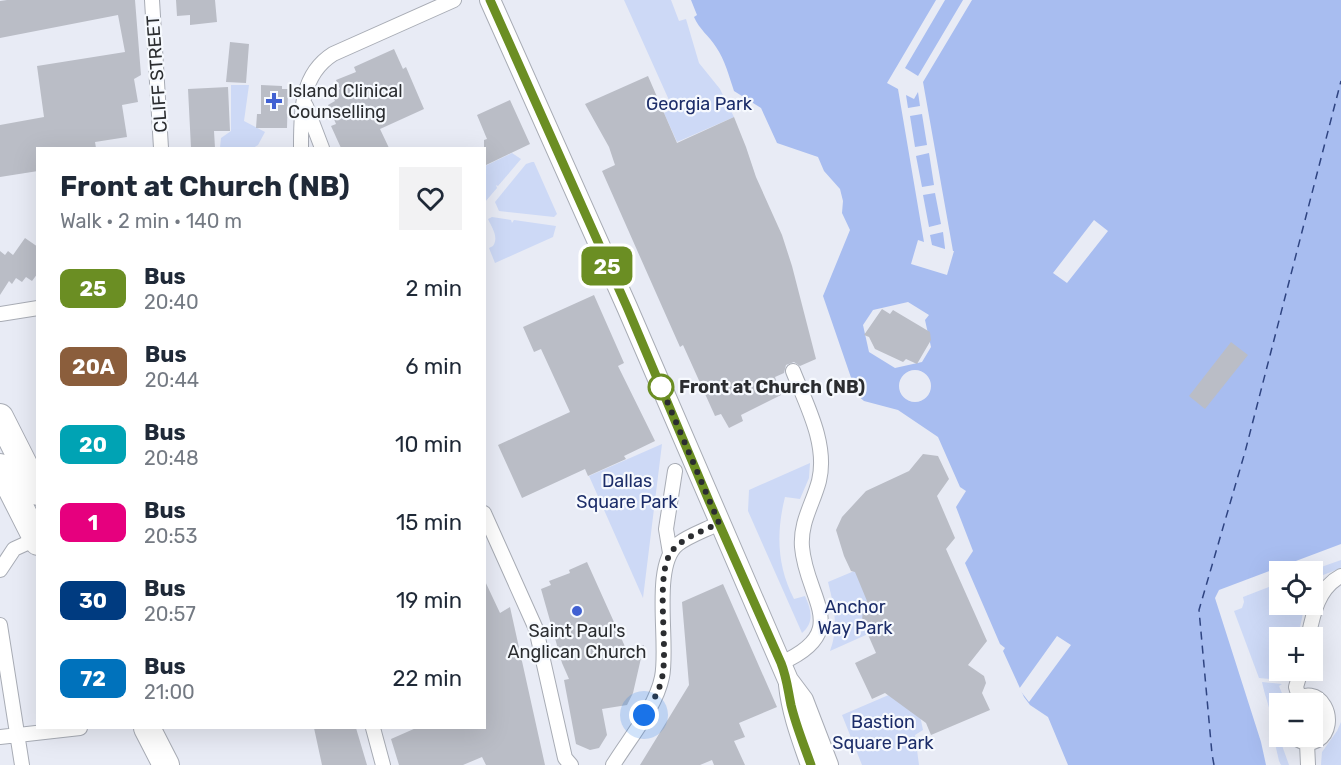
<!DOCTYPE html>
<meta charset="utf-8">
<style>
body{margin:0;font-family:Rubik,sans-serif;background:#f2f2f3;color:#1f2937;height:100vh;display:flex;flex-direction:column;font-size:22px;white-space:nowrap}
*{box-sizing:border-box;margin:0}
p{font-size:20px;color:#747a83}
.icon{flex:none;width:33px;height:33px;fill:none;stroke:currentColor;stroke-width:2;stroke-linecap:round;stroke-linejoin:round}
.map{position:relative;flex:1;overflow:hidden}
.drawer{position:absolute;left:36px;top:147px;width:450px;height:582px;display:flex;flex-direction:column;background:#fff;border-radius:0px;box-shadow:0 6px 24px #0002}
.drawer>*{flex:none}
.badge{padding:0 12px;border-radius:9px;font-size:21px;line-height:39px}
.tools{position:absolute;left:1269px;top:561px;display:grid;gap:12px}
.tools a{display:grid;place-items:center;width:54px;height:54px;border-radius:0px;background:#fff;box-shadow:0 6px 24px #0002;font-size:30px}
.you{position:absolute;width:30px;height:30px;margin:-15px;border:4px solid #fff;border-radius:50%;background:#1a73e8;box-shadow:0 0 0 9px #1a73e833}
.map>.badge{position:absolute;translate:-50% -50%;box-shadow:0 0 0 3px #fff}
.round{display:grid;place-items:center;flex:none;width:63px;height:63px;border-radius:0px;background:#f2f2f3}
.headline{display:flex;align-items:center;justify-content:space-between;height:102px;padding:0 24px}
h1{font-size:28px;font-weight:700;line-height:45px}
ul{padding:0;list-style:none}
li{display:flex;align-items:center;gap:18px;height:78px;padding:0 24px}
li div{flex:1}
li b{display:block;font-size:22px}
li em{font-style:normal}
li .badge{min-width:66px;font-weight:700;text-align:center}
.map>svg:first-child{display:block}
.green{fill:#cdd9f6}
.water{fill:#a8bdf0}
.pier{fill:#e8ebf5;fill-rule:evenodd}
.lines{fill:none;stroke-linecap:round;stroke-linejoin:round}
.ferry{stroke:#2f4481;stroke-width:1.5;stroke-dasharray:8 6;stroke-linecap:butt}
.building{fill:#babdc6}
.street-casing{stroke:#a8acb5;stroke-width:16}
.secondary-casing{stroke:#a8acb5;stroke-width:22}
.highway-casing{stroke:#a8acb5;stroke-width:28}
.street{stroke:#fff;stroke-width:14}
.secondary{stroke:#fff;stroke-width:20}
.highway{stroke:#fff;stroke-width:26}
.line-casing{stroke:#fff;stroke-width:14}
.line{stroke:#6b8e23;stroke-width:9}
.walk{stroke:#2b2d30;stroke-width:6;stroke-dasharray:0 10.8}
.poi-dot{fill:#4060d2;stroke:#f6f9fe;stroke-width:2}
.stop-dot{fill:#fff;stroke:#6b8e23;stroke-width:3}
.labels{text-anchor:middle;stroke-width:4.5;stroke-linejoin:round;paint-order:stroke}
.street-label{font-size:18px;fill:#2b2d30;stroke:#f6f9fe}
.poi-label{font-size:18px;fill:#2b2d30;stroke:#f6f9fe;text-anchor:start}
.park-label{font-size:18px;fill:#1c2d69;stroke:#f6f9fe}
.stop-label{font-size:18px;font-weight:bold;fill:#2b2d30;stroke:#f6f9fe;text-anchor:start}
</style>
<div class="map">
<svg width="1341" height="765" viewBox="0 0 1341 765">
<rect width="100%" height="100%" fill="#e8ebf5"/>
<!-- green -->
<path class="green" d="M624,0H671L679,21L686,19L699,63L720,89L734,117L677,142L664,113L673,109Z
M231,85H249L244,121L265,132L258,145L253,148H220L221,138L231,131Z
M512,153L521,159L498,186L496,185L497,188L485,202V166Z
M532,162H534L557,214L554,217L499,211L495,202L526,164Z
M492,217L511,220L512,223L514,220L556,226L553,237L495,263L489,248L493,246C499,237 492,228 488,219Z
M662,444L643,598L589,476Z
M810,463L809,478L800,499L785,497C776,533 777,566 794,599L805,596C811,609 815,622 802,633L748,511L749,490Z
M1341,560V568L1313,579L1312,572L1310,571Z
M859,569L877,630L830,651C839,627 834,606 828,582Z
M1279,583L1280,604L1303,605L1304,608L1298,637L1280,638V670L1291,671L1284,675V678L1282,680L1259,678L1234,611L1242,608L1244,602L1243,597Z
M1262,682L1282,684L1279,686L1284,698C1276,709 1275,720 1277,733L1273,734C1273,714 1266,701 1262,682Z
M891,694L916,696L923,730L915,735L919,765H862L842,715Z
M1341,722V765H1321L1322,752L1337,731Z
M1279,737L1289,765H1281L1279,761L1274,739Z"/>
<!-- water -->
<path class="water" d="M691,0H1341V544L1219,590L1215,598L1261,742L1266,765H1068L1048,717L1030,705L1024,697L1003,651L1005,648L1000,644L965,563L973,551L956,507L966,491L960,487L938,437L898,410L864,401L857,395L823,296L850,230L842,213L843,201L840,189L824,171L818,157L777,143L761,108L734,91C729,76 725,60 716,47C709,36 699,29 694,17L697,15Z"/>
<!-- pier -->
<path class="pier" d="M936,0H945L905,68L918,76L963,0H972L923,82L953,251H954L947,275L911,264L918,240L924,242L898,89L887,83ZM918,92L920,106L908,108L906,95L914,99ZM922,114L927,145L915,147L910,116ZM929,153L934,185L922,187L916,156ZM935,193L941,224L929,227L923,195ZM943,232L945,248V249L932,245L930,235Z
M1094,220L1108,231L1067,283L1053,273Z
M908,302L929,315L925,320L931,347L922,362L895,368L869,352L863,325L873,310Z
M899 386a16 16 0 1 1 32 0a16 16 0 1 1-32 0Z
M1057,636L1071,645L1029,702L1019,689Z"/>
<g class="lines">
<!-- ferry -->
<path class="ferry" d="M1214,765L1212,754L1199,610L1245,452L1341,81"/>
</g>
<!-- building -->
<path class="building" d="M7,0H135L141,75L134,79L138,102L122,105L127,137L95,142L96,148H38V171L0,177V125L44,117L37,66L125,52L118,15L0,38V1Z
M176,0H215L217,22L190,25V15L177,16Z
M230,42L249,44L246,83L226,82Z
M394,49L403,69L406,67L424,109L380,129L389,148H341L331,126L336,124L328,105L335,101L331,93L340,89L336,80L356,72L354,67Z
M648,76L677,143L734,117L746,147L756,177L782,235L792,266L816,359L800,366L794,362L786,365L784,373L775,377L781,395L741,415L743,421L729,428L721,414L715,416L683,345L680,347L668,320L602,171L615,165L609,147L585,104Z
M261,85L282,86V89H288L287,128H256L257,114H261Z
M228,87L230,131H214L215,148H191L188,89Z
M510,100L530,144L484,166V140L487,139L477,115Z
M25,238L38,247V273L32,281L26,277L22,282L16,278L12,284L9,281L0,295V251L5,255L8,251L13,255Z
M594,295L624,363L618,366L655,441L624,456L626,459L588,476L585,469L522,498L498,445L570,412L541,349L534,352L523,327Z
M882,309L890,314L893,310L930,332L931,340L917,364L906,359L903,362L875,349L869,337L864,335Z
M1231,342L1248,355L1205,409L1189,396Z
M923,454L938,456L949,479L937,496L955,538L946,549L987,641L968,665L984,676L986,683L982,693L990,710L931,735L926,723L885,693L872,699L855,663L876,653L862,621L863,608L867,601L855,572L851,571L844,556L836,530L842,517L866,491L909,471Z
M587,562L627,651L644,645L633,693L627,705L602,709L607,735L599,748L590,750L576,744L564,680L569,679L562,663L541,589L551,585L549,581L570,573L569,570Z
M484,579L500,613L510,607L545,765H486L482,757L463,765H399L391,739L416,728H484Z
M723,584L777,707L739,723L745,737L734,741L745,765H714L712,760L700,765H640L689,685L682,602Z
M314,728H356L367,765H322Z"/>
<g class="lines">
<!-- street casing -->
<g class="street-casing">
<path id="street" d="M152,0L161,148
M306,106L322,148
M301,148C301,113 300,75 333,54L454,0
M0,314L38,308
M484,513L536,629L565,758L571,765
M670,553L666,529L675,471
M0,570L14,549L36,539
M0,625L22,765
M1308,638C1313,614 1318,588 1341,576
M781,663C853,631 806,599 802,547C800,522 813,504 819,481C828,444 806,404 793,371
M1299,697L1296,687L1301,670
M1290,704C1321,676 1341,725 1318,740C1309,745 1300,742 1292,736
M373,728L383,765
M0,737L80,728
M1307,743L1308,765
M613,765C629,739 656,707 662,677C669,644 651,565 678,544C690,535 706,530 719,523"/>
</g>
<!-- secondary casing -->
<g class="secondary-casing">
<path id="secondary" d="M490,0L627,307L788,680L803,700L828,765
M789,685C792,713 802,739 811,765"/>
</g>
<!-- highway casing -->
<g class="highway-casing">
<path id="highway" d="M0,417L38,492
M0,467L38,542
M147,728L166,765"/>
</g>
<!-- street -->
<use href="#street" class="street"/>
<!-- secondary -->
<use href="#secondary" class="secondary"/>
<!-- highway -->
<use href="#highway" class="highway"/>
</g>
<g class="lines">
<!-- line casing -->
<g class="line-casing">
<path id="line" d="M490,0L627,307L709,501L781,663C787,678 788,691 791,705C796,726 804,745 811,765"/>
</g>
<!-- line -->
<use href="#line" class="line"/>
<!-- walk -->
<path class="walk" d="M644,715C652,703 659,692 662,678C669,647 654,573 672,551C683,537 704,531 719,523L661,387"/>
</g>
<!-- markers -->
<g class="poi-dot">
<path d="M271 92h6v6h6v6h-6v6h-6v-6h-6v-6h6z"/>
<circle cx="577" cy="611" r="6"/>
</g>
<circle class="stop-dot" cx="661" cy="387" r="12"/>
<g class="labels">
<!-- street labels -->
<g class="street-label">
<text transform="translate(157 74) rotate(-94)" y="6">CLIFF STREET</text>
</g>
<!-- poi labels -->
<g class="poi-label">
<text x="288" y="97">Island Clinical<tspan x="288" dy="21">Counselling</tspan></text>
<text x="577" y="637" text-anchor="middle">Saint Paul's<tspan x="577" dy="21">Anglican Church</tspan></text>
</g>
<!-- park labels -->
<g class="park-label">
<text x="699" y="110">Georgia Park</text>
<text x="627" y="487">Dallas<tspan x="627" dy="21">Square Park</tspan></text>
<text x="855" y="613">Anchor<tspan x="855" dy="21">Way Park</tspan></text>
<text x="883" y="728">Bastion<tspan x="883" dy="21">Square Park</tspan></text>
</g>
<!-- stop labels -->
<g class="stop-label">
<text x="679" y="393">Front at Church (NB)</text>
</g>
</g>
</svg>
<div class="tools">
<a><svg class="icon" aria-label="locate" viewBox="0 0 24 24"><circle cx="12" cy="12" r="6"/><path d="M12 2v4M12 18v4M2 12h4M18 12h4"/></svg></a>
<a>+</a>
<a>−</a>
</div>
<div class="you" style="left:644px;top:715px"></div>
<b class="badge" style="left:607px;top:266px;background:#6b8e23;color:#fff">25</b>
<section class="drawer">
<div class="headline"><div><h1>Front at Church (NB)</h1><p>Walk · 2 min · 140 m</p></div><a class="round"><svg class="icon" aria-label="heart" viewBox="0 0 24 24"><path d="M12 20l-8-8c-3-5 5-10 8-4 3-6 11-1 8 4z"/></svg></a></div>
<ul>
<li><span class="badge" style="background:#6b8e23;color:#fff">25</span><div><b>Bus</b><p>20:40</p></div><em>2 min</em></li>
<li><span class="badge" style="background:#8b5e3c;color:#fff">20A</span><div><b>Bus</b><p>20:44</p></div><em>6 min</em></li>
<li><span class="badge" style="background:#00a3b4;color:#fff">20</span><div><b>Bus</b><p>20:48</p></div><em>10 min</em></li>
<li><span class="badge" style="background:#e6007e;color:#fff">1</span><div><b>Bus</b><p>20:53</p></div><em>15 min</em></li>
<li><span class="badge" style="background:#003b80;color:#fff">30</span><div><b>Bus</b><p>20:57</p></div><em>19 min</em></li>
<li><span class="badge" style="background:#0072bc;color:#fff">72</span><div><b>Bus</b><p>21:00</p></div><em>22 min</em></li>
</ul>
</section>
</div>
